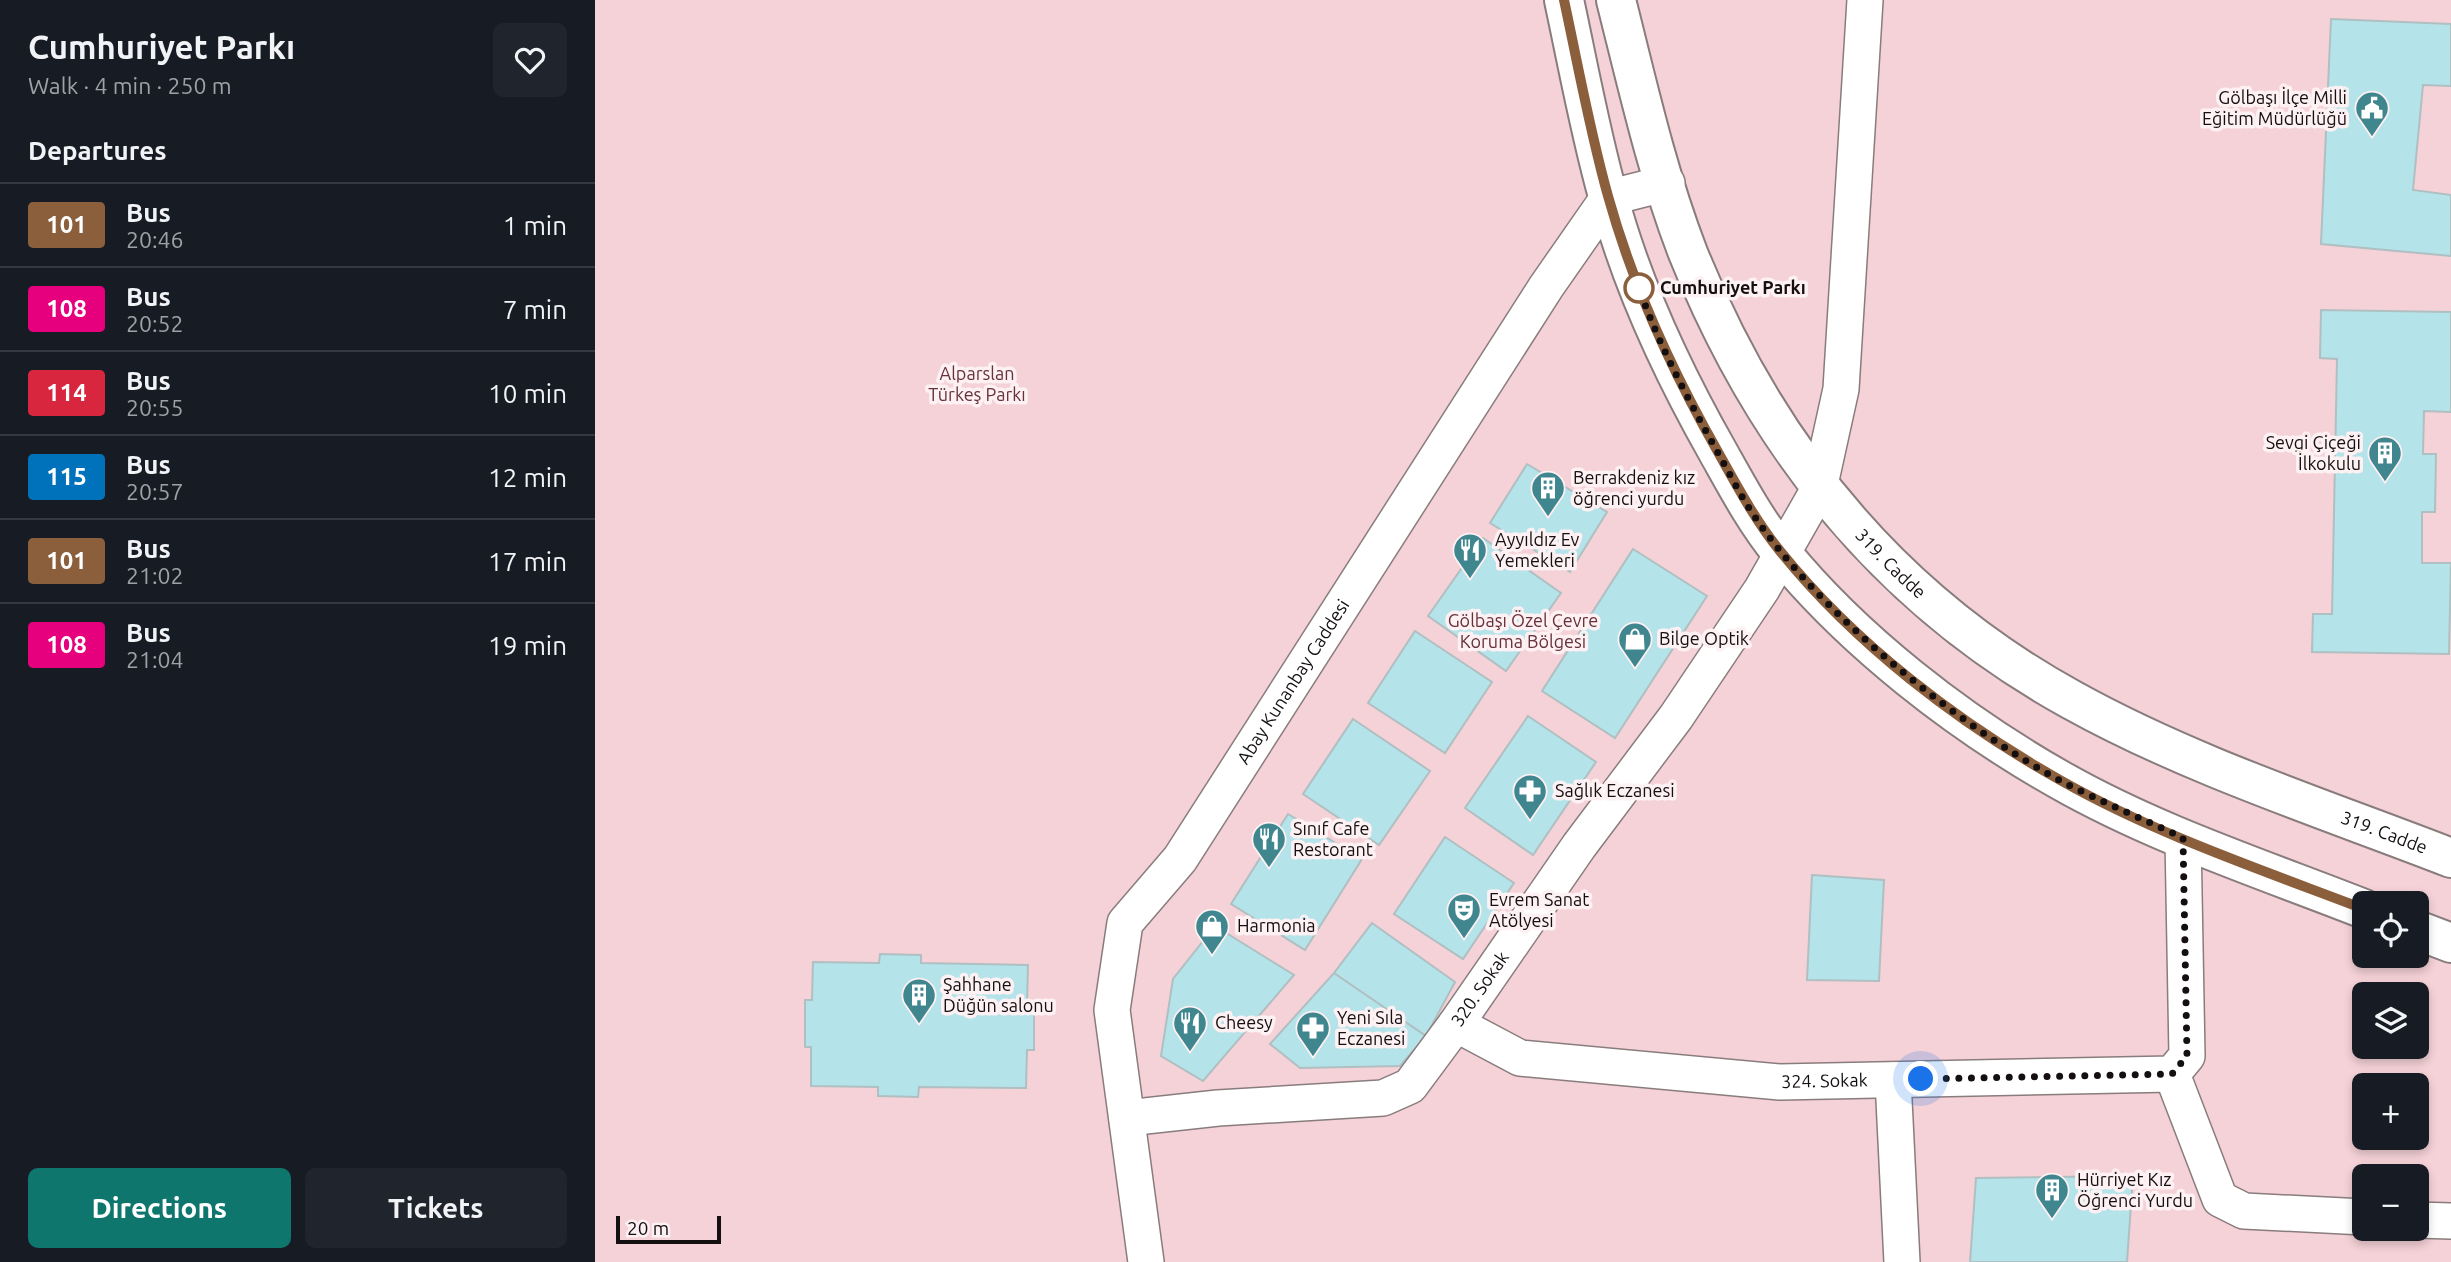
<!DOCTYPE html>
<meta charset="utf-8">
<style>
body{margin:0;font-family:Ubuntu,sans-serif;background:#20242c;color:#f1f3f6;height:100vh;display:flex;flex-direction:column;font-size:26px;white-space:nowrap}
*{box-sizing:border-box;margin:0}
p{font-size:23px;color:#9ea1a6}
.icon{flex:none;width:38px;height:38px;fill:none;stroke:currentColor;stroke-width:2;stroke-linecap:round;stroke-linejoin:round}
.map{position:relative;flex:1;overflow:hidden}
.drawer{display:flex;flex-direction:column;background:#171b24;width:595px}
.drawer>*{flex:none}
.badge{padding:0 14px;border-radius:5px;font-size:24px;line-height:46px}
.buttons{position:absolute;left:1757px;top:891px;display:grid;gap:14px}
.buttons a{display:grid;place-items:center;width:77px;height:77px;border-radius:10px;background:#171b24;box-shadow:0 4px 10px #0003;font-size:35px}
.scale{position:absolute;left:21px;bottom:18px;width:105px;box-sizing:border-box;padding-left:7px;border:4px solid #140f10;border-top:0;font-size:19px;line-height:24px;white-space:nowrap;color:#140f10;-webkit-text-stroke:5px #fef1f3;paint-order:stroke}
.you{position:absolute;width:35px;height:35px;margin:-18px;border:5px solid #fff;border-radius:50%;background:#1a73e8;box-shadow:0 0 0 10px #1a73e833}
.map>.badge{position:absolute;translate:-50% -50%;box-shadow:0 0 0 4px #fff}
h2{padding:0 28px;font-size:26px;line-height:63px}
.round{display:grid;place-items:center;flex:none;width:74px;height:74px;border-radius:10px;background:#20242c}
.summary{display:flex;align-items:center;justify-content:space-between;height:119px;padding:0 28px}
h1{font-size:33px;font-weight:600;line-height:52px}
.primary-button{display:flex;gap:14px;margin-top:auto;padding:14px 28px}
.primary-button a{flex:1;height:80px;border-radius:10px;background:#0f766e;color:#fff;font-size:28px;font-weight:600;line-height:80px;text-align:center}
.primary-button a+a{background:#20242c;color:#f1f3f6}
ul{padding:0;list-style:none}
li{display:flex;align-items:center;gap:21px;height:84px;padding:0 28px;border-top:2px solid #363941}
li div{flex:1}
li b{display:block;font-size:26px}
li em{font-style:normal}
li .badge{min-width:77px;font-weight:700;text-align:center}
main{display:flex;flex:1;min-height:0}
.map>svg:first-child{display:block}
.green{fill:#f5d2d7;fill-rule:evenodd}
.building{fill:#b4e3e9;stroke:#b0bfc1;stroke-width:2}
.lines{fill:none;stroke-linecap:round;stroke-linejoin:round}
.minor-casing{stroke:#897c7d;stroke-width:38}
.tertiary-casing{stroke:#897c7d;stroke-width:42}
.minor{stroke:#fff;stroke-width:35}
.tertiary{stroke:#fff;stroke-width:38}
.line-casing{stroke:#fff;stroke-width:16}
.line{stroke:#8b5e3c;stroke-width:10}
.walk{stroke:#140f10;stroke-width:7;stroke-dasharray:0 12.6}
.stop-dot{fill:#fff;stroke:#8b5e3c;stroke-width:3.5}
.labels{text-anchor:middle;stroke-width:7;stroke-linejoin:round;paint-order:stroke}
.poi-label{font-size:18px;fill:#140f10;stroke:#fef1f3;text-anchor:start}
.stop-label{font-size:18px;font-weight:bold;fill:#140f10;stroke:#fef1f3;text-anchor:start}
.park-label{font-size:18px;fill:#67313b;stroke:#fef1f3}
.street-label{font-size:18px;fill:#140f10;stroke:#fef1f3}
</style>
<main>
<section class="drawer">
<div class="summary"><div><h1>Cumhuriyet Parkı</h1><p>Walk · 4 min · 250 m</p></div><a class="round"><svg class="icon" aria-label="heart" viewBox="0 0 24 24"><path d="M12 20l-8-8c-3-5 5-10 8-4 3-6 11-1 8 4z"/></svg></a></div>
<h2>Departures</h2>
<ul>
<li><span class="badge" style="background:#8b5e3c;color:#fff">101</span><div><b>Bus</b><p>20:46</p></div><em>1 min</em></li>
<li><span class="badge" style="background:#e6007e;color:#fff">108</span><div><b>Bus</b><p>20:52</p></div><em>7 min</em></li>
<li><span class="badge" style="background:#d7263d;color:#fff">114</span><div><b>Bus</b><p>20:55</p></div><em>10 min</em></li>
<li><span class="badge" style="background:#0072bc;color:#fff">115</span><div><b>Bus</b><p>20:57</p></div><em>12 min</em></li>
<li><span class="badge" style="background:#8b5e3c;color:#fff">101</span><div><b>Bus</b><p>21:02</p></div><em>17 min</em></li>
<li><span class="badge" style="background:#e6007e;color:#fff">108</span><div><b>Bus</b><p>21:04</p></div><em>19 min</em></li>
</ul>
<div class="primary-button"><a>Directions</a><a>Tickets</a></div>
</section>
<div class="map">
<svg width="1856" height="1262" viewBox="0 0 1856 1262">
<rect width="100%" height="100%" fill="#fef1f3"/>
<!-- green -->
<path class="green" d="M0,0H1856V1262H0ZM1769,903H1822V956H1769ZM1769,994H1822V1046H1769ZM1769,1085H1822V1138H1769ZM1769,1176H1822V1228H1769Z"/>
<!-- building -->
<path class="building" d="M1736,19L1856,24V86L1828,85L1818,190L1856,195V256L1726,244Z
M1726,310L1856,312V412L1829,411L1828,454H1841L1840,512H1827V563H1856L1854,654L1717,652L1718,614H1737L1742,359L1725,358Z
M932,464L1012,512L975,572L895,523Z
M888,538L966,593L911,671L833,616Z
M1038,549L1112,596L1020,738L947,691Z
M820,631L897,682L850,753L773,703Z
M933,716L1001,762L938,855L870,808Z
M758,719L835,771L784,845L708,794Z
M693,814L767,859L710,950L636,904Z
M850,837L919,883L868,959L799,914Z
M1217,875L1289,880L1284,981L1212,980Z
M777,923L860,982L831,1036L739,973Z
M620,926L699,975L608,1081L566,1056L578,979Z
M285,954L326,955V963L433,965L432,1003H439V1050H432L431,1088L324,1087L323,1097L283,1096V1087L216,1086V1047H210V1000H217L218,962L284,963Z
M739,973L831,1036L805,1066L705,1068L675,1044Z
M1538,1176L1532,1262H1375L1381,1178Z"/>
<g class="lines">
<!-- minor casing -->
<g class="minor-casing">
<g id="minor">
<path id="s1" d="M861,1024L925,1058L1185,1082L1577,1074L1592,1056L1588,838"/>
<path d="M1577,1074L1625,1199L1649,1211L1769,1217"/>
<path d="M1298,1080L1307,1262"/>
<path id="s2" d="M532,1118L623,1108L788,1098L815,1086L861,1024L984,846L1081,717L1167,589L1224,489L1246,389L1270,0"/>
<path d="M1822,1220L1856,1221"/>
<path id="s3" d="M551,1262L517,1010L530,923L585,859L951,287L1013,198L1072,183"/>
</g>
</g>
<!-- tertiary casing -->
<g class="tertiary-casing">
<g id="tertiary">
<path d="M969,0C983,65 995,132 1013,196C1037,286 1077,371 1123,452C1142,486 1160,520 1185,551C1258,641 1364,723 1465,780C1560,834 1667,869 1769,909"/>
<path id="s4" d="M1021,0C1042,83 1062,173 1093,253C1170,445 1295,600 1477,700C1596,766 1730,809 1856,858"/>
<path d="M1822,930L1856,943"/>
</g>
</g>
<!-- minor -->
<use href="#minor" class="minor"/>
<!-- tertiary -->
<use href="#tertiary" class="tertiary"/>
</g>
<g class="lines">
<!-- line casing -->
<g class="line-casing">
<path id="line" d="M969,0C983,65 995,132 1013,196C1038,286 1077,371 1123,452C1142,486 1160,520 1185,551C1259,643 1362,722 1465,780C1560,834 1667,870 1769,909"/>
</g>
<!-- line -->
<use href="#line" class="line"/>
<!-- walk -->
<path class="walk" d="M1044,288L1043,285C1063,344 1093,399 1123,453C1135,474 1146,497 1160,517C1225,614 1365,727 1468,782C1507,802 1548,819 1588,838L1592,1056L1577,1074L1326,1079"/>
</g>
<!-- icons -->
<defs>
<g id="civic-pin" transform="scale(1.75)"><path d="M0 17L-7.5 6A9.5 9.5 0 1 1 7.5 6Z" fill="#3f868f" stroke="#fef1f3"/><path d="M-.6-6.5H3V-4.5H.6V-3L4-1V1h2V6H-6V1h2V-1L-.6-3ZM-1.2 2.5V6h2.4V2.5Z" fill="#fff"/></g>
<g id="building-pin" transform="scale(1.75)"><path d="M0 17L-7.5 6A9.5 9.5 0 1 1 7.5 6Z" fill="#3f868f" stroke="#fef1f3"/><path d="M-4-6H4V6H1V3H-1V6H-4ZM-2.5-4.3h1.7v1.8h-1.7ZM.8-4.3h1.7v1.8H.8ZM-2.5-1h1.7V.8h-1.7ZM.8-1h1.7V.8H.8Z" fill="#fff"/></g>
<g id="restaurant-pin" transform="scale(1.75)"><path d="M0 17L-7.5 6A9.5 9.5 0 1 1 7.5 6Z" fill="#3f868f" stroke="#fef1f3"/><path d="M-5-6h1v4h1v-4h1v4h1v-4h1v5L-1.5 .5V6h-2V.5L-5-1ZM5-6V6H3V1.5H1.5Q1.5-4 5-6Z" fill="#fff"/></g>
<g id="shop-pin" transform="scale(1.75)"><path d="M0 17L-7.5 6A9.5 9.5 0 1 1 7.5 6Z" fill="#3f868f" stroke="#fef1f3"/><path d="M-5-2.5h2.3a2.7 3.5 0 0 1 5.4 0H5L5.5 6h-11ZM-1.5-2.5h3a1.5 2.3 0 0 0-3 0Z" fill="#fff"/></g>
<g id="pharmacy-pin" transform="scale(1.75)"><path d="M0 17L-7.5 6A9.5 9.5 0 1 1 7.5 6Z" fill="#3f868f" stroke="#fef1f3"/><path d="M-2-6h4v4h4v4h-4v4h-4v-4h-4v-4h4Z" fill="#fff"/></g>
<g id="theatre-pin" transform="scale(1.75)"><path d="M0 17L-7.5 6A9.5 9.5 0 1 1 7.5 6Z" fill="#3f868f" stroke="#fef1f3"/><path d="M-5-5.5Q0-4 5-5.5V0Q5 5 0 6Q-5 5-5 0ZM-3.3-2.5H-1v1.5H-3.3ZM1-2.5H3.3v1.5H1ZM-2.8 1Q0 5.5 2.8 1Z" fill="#fff"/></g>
</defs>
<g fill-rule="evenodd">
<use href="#civic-pin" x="1777" y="108"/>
<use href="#building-pin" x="1790" y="453"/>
<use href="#building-pin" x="953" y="488"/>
<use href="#restaurant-pin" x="875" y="550"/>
<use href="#shop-pin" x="1040" y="639"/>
<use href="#pharmacy-pin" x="935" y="791"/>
<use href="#restaurant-pin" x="674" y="839"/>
<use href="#theatre-pin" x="869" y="910"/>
<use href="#shop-pin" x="617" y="926"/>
<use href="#building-pin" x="324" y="995"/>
<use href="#restaurant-pin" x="595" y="1023"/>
<use href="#pharmacy-pin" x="718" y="1028"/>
<use href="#building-pin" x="1457" y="1190"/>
</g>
<!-- markers -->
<circle class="stop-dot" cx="1044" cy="288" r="14"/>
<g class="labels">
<!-- poi labels -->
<g class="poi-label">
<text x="1752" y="104" text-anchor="end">Gölbaşı İlçe Milli<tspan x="1752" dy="21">Eğitim Müdürlüğü</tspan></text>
<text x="1766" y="449" text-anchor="end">Sevgi Çiçeği<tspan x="1766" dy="21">İlkokulu</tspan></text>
<text x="978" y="484">Berrakdeniz kız<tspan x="978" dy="21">öğrenci yurdu</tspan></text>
<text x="900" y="546">Ayyıldız Ev<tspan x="900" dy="21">Yemekleri</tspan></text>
<text x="1064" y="645">Bilge Optik</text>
<text x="960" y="797">Sağlık Eczanesi</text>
<text x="698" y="835">Sınıf Cafe<tspan x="698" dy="21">Restorant</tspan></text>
<text x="894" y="906">Evrem Sanat<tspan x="894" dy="21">Atölyesi</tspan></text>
<text x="642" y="932">Harmonia</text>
<text x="348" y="991">Şahhane<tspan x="348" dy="21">Düğün salonu</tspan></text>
<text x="742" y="1024">Yeni Sıla<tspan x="742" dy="21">Eczanesi</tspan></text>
<text x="620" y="1029">Cheesy</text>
<text x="1482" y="1186">Hürriyet Kız<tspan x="1482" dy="21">Öğrenci Yurdu</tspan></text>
</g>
<!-- stop labels -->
<g class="stop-label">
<text x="1065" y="294">Cumhuriyet Parkı</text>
</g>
<!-- park labels -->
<g class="park-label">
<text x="382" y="380">Alparslan<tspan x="382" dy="21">Türkeş Parkı</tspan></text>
<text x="928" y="627">Gölbaşı Özel Çevre<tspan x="928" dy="21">Koruma Bölgesi</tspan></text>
</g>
<!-- street labels -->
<g class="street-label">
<text dy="6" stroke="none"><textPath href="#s4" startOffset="637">319. Cadde</textPath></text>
<text dy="6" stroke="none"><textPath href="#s3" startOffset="637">Abay Kunanbay Caddesi</textPath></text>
<text dy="6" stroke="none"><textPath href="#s4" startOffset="1204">319. Cadde</textPath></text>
<text dy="6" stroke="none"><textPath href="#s2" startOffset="406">320. Sokak</textPath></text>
<text dy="6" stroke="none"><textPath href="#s1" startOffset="378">324. Sokak</textPath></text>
</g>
</g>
</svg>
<div class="buttons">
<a><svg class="icon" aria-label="locate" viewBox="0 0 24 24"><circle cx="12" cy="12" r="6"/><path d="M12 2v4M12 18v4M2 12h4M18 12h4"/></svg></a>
<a><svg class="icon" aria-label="layers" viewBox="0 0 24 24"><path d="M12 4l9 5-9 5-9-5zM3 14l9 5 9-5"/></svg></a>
<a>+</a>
<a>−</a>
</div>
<div class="scale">20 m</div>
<div class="you" style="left:1326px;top:1079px"></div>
</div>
</main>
